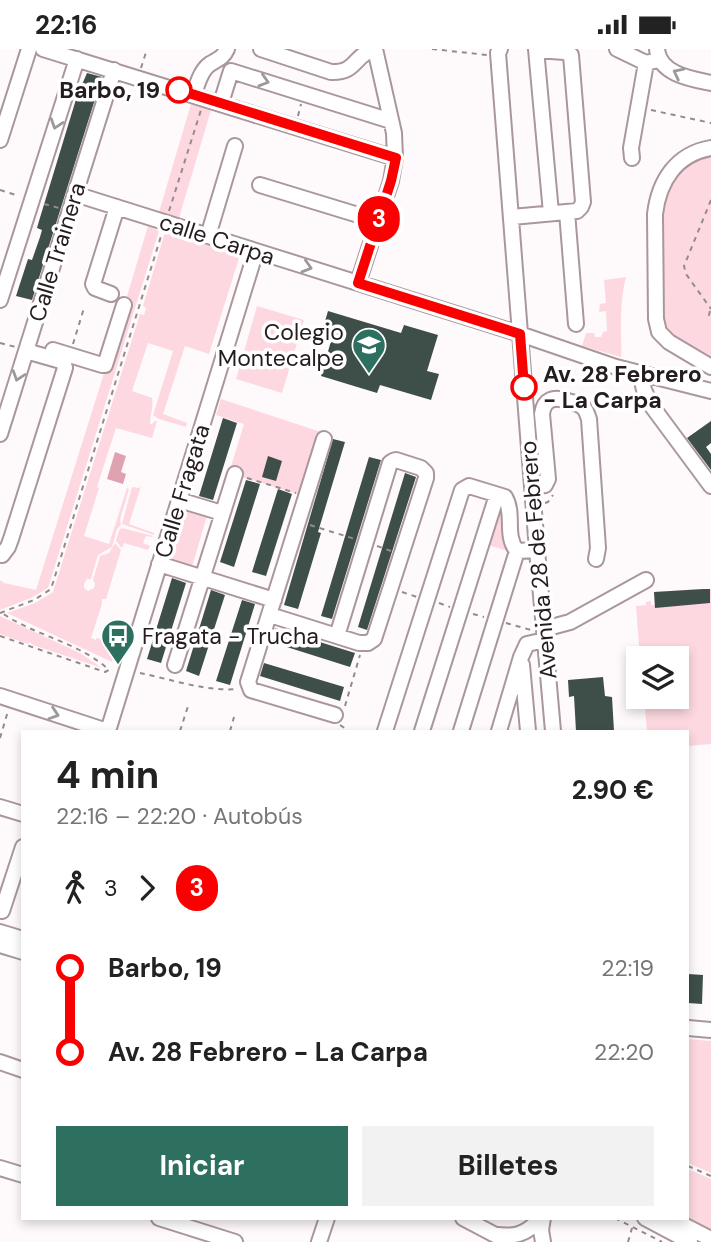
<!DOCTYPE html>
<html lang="es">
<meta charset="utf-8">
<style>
body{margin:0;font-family:"DM Sans",sans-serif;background:#f2f2f2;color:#222;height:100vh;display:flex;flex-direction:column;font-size:26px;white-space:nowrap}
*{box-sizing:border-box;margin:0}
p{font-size:23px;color:#767676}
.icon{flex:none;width:38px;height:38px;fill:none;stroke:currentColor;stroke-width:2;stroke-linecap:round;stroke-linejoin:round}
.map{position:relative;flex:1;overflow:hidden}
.panel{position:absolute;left:21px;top:681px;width:668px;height:490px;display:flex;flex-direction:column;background:#fff;border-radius:0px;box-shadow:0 4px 10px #0003}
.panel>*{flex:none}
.badge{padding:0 14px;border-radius:23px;font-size:24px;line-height:46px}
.controls{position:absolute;left:626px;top:597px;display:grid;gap:14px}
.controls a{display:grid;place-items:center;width:63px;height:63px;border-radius:0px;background:#fff;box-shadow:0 4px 10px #0003;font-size:35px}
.map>.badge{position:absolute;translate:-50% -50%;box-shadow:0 0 0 4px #fff}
.legs{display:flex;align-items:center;gap:10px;height:77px;padding:0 35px;font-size:23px}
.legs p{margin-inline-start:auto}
.head{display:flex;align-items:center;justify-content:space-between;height:119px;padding:0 35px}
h1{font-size:38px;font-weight:700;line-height:52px}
.action{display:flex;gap:14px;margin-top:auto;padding:14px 35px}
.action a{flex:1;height:80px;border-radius:0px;background:#2e7060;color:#fff;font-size:28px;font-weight:700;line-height:80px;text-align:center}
.action a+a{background:#f2f2f2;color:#222}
ul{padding:0 35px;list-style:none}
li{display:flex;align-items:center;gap:24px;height:84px;font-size:26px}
li i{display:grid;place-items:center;width:10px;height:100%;margin:0 9px;background:currentColor}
li i::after{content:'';width:18px;height:18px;margin:-9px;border:5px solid;border-radius:50%;background:#fff}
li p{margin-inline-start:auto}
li:first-child i{background:linear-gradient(#0000 50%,currentColor 0)}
li:last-child i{background:linear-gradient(currentColor 50%,#0000 0)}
.status{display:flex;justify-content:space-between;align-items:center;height:49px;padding:0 35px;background:#fff;direction:ltr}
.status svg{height:19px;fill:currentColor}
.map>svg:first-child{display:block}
.green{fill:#fed8e0}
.water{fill:#dea2b1}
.building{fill:#3e4f4a}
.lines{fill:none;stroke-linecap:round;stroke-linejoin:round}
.minor-casing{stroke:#aa979b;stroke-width:18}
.path{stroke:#928c8d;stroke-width:2;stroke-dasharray:5 5;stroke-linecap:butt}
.minor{stroke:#fff;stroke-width:14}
.oneway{stroke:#9c999a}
.line-1-casing{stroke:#fff;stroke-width:16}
.line-1{stroke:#fa0000;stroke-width:10}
.stop-1-dot{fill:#fff;stroke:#fa0000;stroke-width:3.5}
.labels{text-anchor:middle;stroke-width:7;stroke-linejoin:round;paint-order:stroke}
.stop-label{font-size:23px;font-weight:bold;fill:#241c1e;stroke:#fff;text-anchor:end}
.street-label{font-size:23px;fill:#241c1e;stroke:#fff}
.poi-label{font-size:23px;fill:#241c1e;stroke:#fff;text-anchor:end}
</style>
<div class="status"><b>22:16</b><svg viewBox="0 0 49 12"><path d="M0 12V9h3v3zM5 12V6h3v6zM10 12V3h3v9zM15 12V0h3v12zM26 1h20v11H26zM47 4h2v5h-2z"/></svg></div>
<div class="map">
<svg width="711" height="1193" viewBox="0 0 711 1193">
<rect width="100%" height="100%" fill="#fefafb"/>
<!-- green -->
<path class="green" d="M191,55L211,61L179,169L159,163Z
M711,104V314L667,288L659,267L660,150L682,116Z
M148,177L159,182L48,539L31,549L0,561V531L4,534L36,541L105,321Z
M165,183L240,206L209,305L185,297L163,365L187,374L186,378L159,370L153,366L173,302L148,294L132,342L152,349C154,356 150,367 150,375H152L155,372H157L152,389L116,379L97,438L99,439L84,487L109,495L127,439L129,440L120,471L121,476L117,480L112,498L98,506L91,530H87L84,535V539L88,542L94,539L95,534L93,531L100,507L109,504L115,494L121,501L106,550H102V555L91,589L96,591V589L118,595L112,613L7,564L35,554L53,543L140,265L144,266L146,259L143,257Z
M626,228C621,247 621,266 621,285C621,293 622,301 621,308L582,297L586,284H594L595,288H601L603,283L607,282L606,262L599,263L600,255L606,254L604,231Z
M257,257L304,271L282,344L236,330Z
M221,350L321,383L301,446L229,424L244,375L216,366Z
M141,437L129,475L154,484V486L122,475L132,438L139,439Z
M500,457L503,458L512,503L484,495Z
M187,460L207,467L192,518L171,511Z
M122,479L153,487L152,488L146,487L143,494L150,497L148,501L124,494L122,499L116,492L119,481Z
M698,540L711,541V695L688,697V682H647L644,648H677V609H640L636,557L646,556V553L651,552V556H655L654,543Z
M0,567L80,604L102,619L33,596L30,593L28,595L0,585Z
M688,990L711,992V1124L688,1114Z
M688,1120L711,1130V1181L688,1168Z"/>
<!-- water -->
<path class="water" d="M115,403L126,407L121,423L126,425L123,435L107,430Z"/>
<!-- building -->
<path class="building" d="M87,24L102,28L32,251L16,247L28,210L32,211L40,188L42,181L37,179L39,172L77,47Z
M328,262L401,284L404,276L438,286L427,322L439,325L431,351L380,336L377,344L321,327L331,292L320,289Z
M223,369L237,374L213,451L199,447Z
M711,372V394L706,398L711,405V421L687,389Z
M333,390L345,393L318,483L321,484L298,560L284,556Z
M268,407L282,412L276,432L262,428Z
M369,408L381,411L332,570L321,567Z
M405,424L416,428L367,581L358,578Z
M246,431L260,435L234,518L220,513Z
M278,440L292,445L266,527L252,523Z
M172,529L186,534L161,614L147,610Z
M704,540H710V554L655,559L654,543Z
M211,541L225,546L199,627L186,622Z
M242,551L255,555L230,636L216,632Z
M275,579L355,604L350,618L271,593Z
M264,614L344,638L340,652L260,627Z
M603,628L605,647L612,648L614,682H576L574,647L569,648L568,631Z
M688,925L703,926L702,955L688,954Z"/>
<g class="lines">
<!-- minor casing -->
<g class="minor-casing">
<path id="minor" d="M43,0L395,109
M261,0L331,23C356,24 353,8 373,0
M500,0L498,4L537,501L553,682
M536,0L551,164
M617,0L646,14L654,12
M657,0C659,25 691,30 711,34
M194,46C197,35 201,21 210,15C218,10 223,9 227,0
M221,54L231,22L391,72
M0,91L29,0
M711,99C676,105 659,132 655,165L656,270L659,283L669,293L711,318
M632,109L631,99L646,14
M260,136L378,172
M75,145L520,285L616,318L711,342
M567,163L576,275
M512,168L577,162L581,158L583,153L571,6L565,3L536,1
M208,187L235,97
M358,234L391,132L395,109L394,84L375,0
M111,245L95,239L93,235L117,158
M0,251L77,10
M53,301L102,316H105L124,256
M640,324L644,341L651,356L711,437
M0,385L114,21
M324,390L248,633L251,641L335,666
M532,438L545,436L548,430L542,365C544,350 554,347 568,352C573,353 579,355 584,359C587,363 587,365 589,370L598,499L596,510
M179,451L222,464
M2,506L8,498L11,490L65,319L64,315L61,312L26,302
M159,515L274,551
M270,566L359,594H368L374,590L426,429V424L421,419L396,411L393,412L390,414L337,587
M544,580L570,573L646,531
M175,616L235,425
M522,616L528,682
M0,647L107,682
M108,682L256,202
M385,682L462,441L469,437L505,448C515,465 504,486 517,502L537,501
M422,682L497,446
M461,682L517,502
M499,682L521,608L527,595L545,591
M0,758L23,765
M2,862L23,798
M0,883L23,890
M0,896L23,903
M688,979L711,981
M0,1013L23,1021
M0,1119L23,1126
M159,1169L235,1193
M463,1169L499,1188
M543,1169L541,1181L543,1193
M645,1169L690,1193
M670,1169L711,1190
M493,1185C513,1189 527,1186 540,1169
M319,1193L327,1169"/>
</g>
<!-- path -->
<path class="path" d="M432,0L487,6
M141,19L147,0
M651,61L711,74
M298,67L301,55
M0,141L19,147
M711,151L684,217L686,225L711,260
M44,155L59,159
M169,162L201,61
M710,262L709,266L711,270
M0,294L16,298
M73,295L84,259
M247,429L296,444
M545,454L548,453L553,446
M310,476L355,490
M377,497L391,502
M402,543L417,548
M439,554L450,558
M0,564L34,551L51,540L162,184
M473,565L484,568
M506,574L531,581
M0,587L105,623L109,621C79,593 35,587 2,564
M140,624C170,630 207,643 238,640
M345,657L360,606
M340,676L349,682
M180,682L189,654
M230,682L234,668
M0,689L8,662
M688,1117L711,1127
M615,1169L662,1193
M628,1193L632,1179"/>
<!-- minor -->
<use href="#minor" class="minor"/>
</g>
<!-- one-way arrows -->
<defs><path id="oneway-chevron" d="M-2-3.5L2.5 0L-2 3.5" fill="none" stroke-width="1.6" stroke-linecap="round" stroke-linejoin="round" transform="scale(1.75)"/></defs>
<g class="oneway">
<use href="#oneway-chevron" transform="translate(678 24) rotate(-153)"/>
<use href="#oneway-chevron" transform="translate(264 32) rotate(17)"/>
<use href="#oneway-chevron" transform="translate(56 75) rotate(108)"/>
<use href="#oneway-chevron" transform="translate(307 218) rotate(17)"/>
<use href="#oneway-chevron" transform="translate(18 327) rotate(108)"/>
<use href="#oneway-chevron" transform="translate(54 665) rotate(18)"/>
</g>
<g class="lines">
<!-- line-1 casing -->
<g class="line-1-casing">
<path id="line-1" d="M179,41L396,109L391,132L358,234L520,285L524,338"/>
</g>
<!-- line-1 -->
<use href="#line-1" class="line-1"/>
</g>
<!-- icons -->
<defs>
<g id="school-pin" transform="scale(1.75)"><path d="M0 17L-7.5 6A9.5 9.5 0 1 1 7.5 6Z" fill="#2e7060" stroke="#fff"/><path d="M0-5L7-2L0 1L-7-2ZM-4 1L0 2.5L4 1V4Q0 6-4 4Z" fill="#fff"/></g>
<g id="bus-pin" transform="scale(1.75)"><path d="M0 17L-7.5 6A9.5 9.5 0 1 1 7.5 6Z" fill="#2e7060" stroke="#fff"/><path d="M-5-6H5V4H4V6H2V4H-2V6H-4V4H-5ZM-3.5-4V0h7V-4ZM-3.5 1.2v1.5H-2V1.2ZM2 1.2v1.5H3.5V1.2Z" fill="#fff"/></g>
</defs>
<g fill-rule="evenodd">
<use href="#school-pin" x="369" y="296"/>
<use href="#bus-pin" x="118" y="587"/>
</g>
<!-- markers -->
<g class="stop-1-dot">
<circle cx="179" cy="41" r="12"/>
<circle cx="524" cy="338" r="12"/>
</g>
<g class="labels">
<!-- stop labels -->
<g class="stop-label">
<text x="160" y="49">Barbo, 19</text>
<text x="543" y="333" text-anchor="start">Av. 28 Febrero<tspan x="543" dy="26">- La Carpa</tspan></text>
</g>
<!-- street labels -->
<g class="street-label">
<text transform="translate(217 190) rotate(18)" y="8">calle Carpa</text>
<text transform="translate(57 203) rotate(-73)" y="8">Calle Trainera</text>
<text transform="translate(182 442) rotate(-73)" y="8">Calle Fragata</text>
<text transform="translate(538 511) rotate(-95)" y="8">Avenida 28 de Febrero</text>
</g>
<!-- poi labels -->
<g class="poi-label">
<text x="344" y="291">Colegio<tspan x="344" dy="26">Montecalpe</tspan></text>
<text x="142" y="595" text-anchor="start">Fragata - Trucha</text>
</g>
</g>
</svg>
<div class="controls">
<a><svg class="icon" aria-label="layers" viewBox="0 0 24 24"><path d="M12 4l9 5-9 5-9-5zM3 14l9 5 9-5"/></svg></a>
</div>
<b class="badge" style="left:379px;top:170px;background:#fa0000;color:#fff">3</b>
<section class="panel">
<div class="head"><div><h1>4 min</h1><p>22:16 – 22:20 · Autobús</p></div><b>2.90 €</b></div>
<div class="legs"><svg class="icon" aria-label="walk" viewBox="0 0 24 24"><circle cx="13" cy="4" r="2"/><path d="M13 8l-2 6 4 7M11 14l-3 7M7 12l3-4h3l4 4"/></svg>3<svg class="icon" aria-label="forward" viewBox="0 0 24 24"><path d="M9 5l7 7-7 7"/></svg><b class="badge" style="background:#fa0000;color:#fff">3</b></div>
<ul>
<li><i style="color:#fa0000"></i><b>Barbo, 19</b><p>22:19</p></li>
<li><i style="color:#fa0000"></i><b>Av. 28 Febrero - La Carpa</b><p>22:20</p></li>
</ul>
<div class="action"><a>Iniciar</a><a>Billetes</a></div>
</section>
</div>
